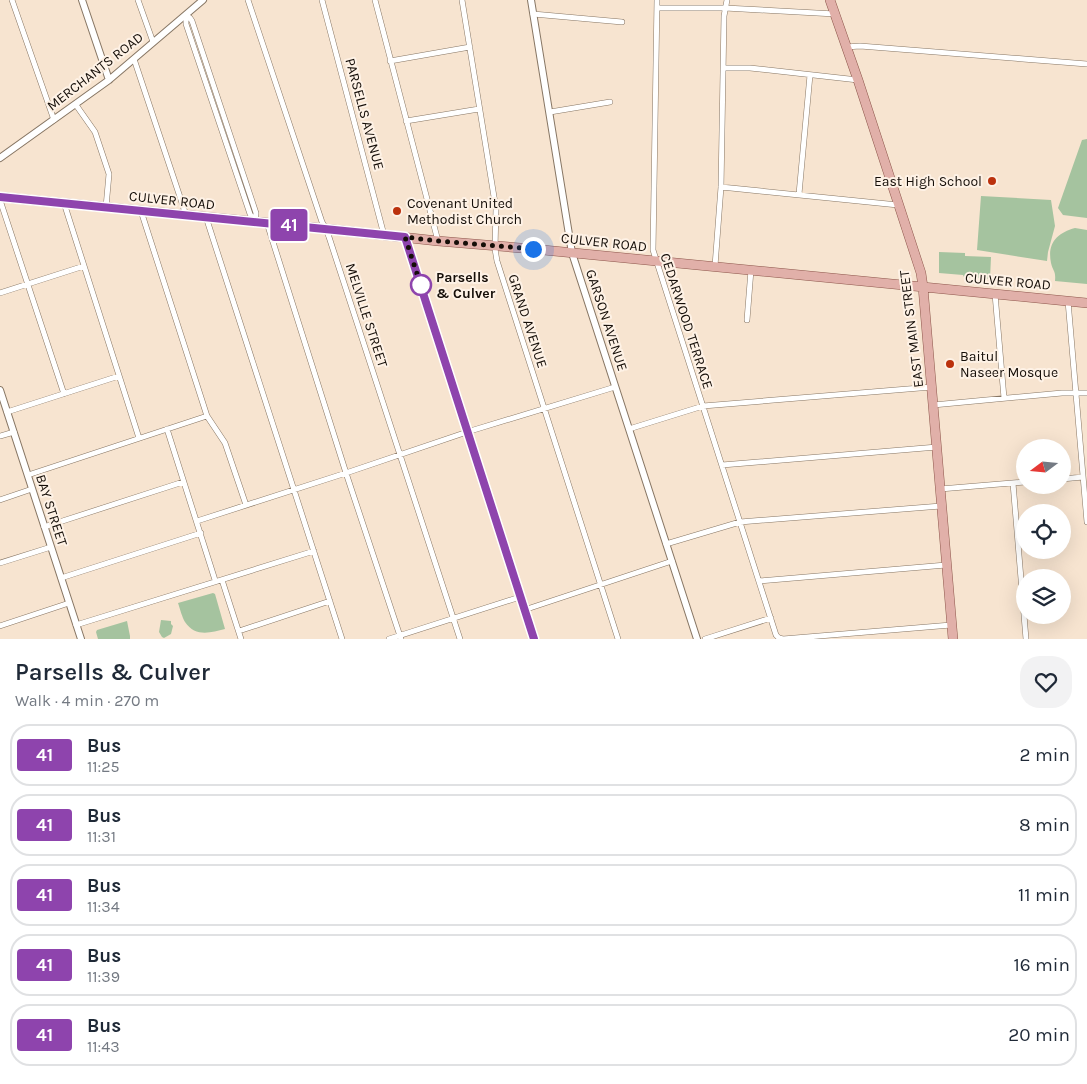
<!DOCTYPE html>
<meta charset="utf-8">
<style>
body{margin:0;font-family:Karla,sans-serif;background:#f2f2f3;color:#1f2937;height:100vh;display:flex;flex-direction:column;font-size:19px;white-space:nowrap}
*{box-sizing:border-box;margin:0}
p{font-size:16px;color:#747a83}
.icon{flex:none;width:28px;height:28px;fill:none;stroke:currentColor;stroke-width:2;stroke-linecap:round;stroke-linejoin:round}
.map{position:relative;height:639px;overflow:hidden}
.sheet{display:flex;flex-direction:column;background:#fff;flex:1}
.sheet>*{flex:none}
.badge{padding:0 10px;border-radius:4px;font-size:18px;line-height:32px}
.needle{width:32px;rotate:254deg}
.fabs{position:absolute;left:1016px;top:439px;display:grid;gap:10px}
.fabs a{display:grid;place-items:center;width:55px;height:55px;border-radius:50%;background:#fff;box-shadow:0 5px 20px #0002;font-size:25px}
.you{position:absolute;width:25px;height:25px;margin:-12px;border:4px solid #fff;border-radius:50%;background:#1a73e8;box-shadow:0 0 0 8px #1a73e833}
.map>.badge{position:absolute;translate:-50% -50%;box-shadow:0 0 0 2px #fff}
.round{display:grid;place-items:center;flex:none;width:52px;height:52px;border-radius:20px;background:#f2f2f3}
.head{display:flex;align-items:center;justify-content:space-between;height:85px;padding:0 15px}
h1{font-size:24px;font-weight:600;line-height:38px}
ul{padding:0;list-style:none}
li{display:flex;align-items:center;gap:15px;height:62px;margin:0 10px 8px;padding:0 5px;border:2px solid #e0e1e3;border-radius:20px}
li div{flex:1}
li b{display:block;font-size:19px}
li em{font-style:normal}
li .badge{min-width:55px;font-weight:700;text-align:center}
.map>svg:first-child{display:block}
.green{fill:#a5c39f}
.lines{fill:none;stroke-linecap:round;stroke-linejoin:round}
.minor-casing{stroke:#877664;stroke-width:6}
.tertiary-casing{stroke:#877664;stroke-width:8}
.primary-casing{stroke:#8d564b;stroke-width:10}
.minor{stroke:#fff;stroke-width:5}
.tertiary{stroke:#fff;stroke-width:6}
.primary{stroke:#e1b0a9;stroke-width:9}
.line-casing{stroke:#fff;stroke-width:11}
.line{stroke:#8e44ad;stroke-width:8}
.walk{stroke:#150e08;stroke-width:5;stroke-dasharray:0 9}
.poi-dot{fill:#bb310c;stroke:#fef2e6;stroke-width:2}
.stop-dot{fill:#fff;stroke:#8e44ad;stroke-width:2.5}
.labels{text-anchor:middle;stroke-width:4;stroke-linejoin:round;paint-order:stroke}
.street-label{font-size:14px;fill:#150e08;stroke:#fef2e6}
.poi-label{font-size:14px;fill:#150e08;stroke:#fef2e6;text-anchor:start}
.stop-label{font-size:14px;font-weight:bold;fill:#150e08;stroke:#fef2e6;text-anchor:start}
</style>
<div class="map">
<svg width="1087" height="639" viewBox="0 0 1087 639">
<rect width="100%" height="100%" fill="#f7e4d0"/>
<!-- green -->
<path class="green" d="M1087,139V218L1063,215L1058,208L1082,140Z
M981,196L1051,200L1055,226L1048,252L1047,261L977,250Z
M1075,228L1087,230V284L1055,281C1056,270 1053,272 1051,263C1047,243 1057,233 1075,228Z
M939,252L965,253V256L991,257L990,279L964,277L963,275L939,273Z
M213,593L215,594L225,629C210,633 195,637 185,622C182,617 180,609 178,603Z
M161,620L171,621V624L173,626L171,634L164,638L162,637L159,632Z
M127,621L130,636V639H98L96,632L97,630Z"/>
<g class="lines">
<!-- minor casing -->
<g class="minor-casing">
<path id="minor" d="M12,0L54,120
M138,0L153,42
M248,0L322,222L326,229L329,237L460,639
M322,0L384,235
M375,0L438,241
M462,0L496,209L495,249L497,261L618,639
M657,0L653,250L776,635L779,638L783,639L951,625
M657,8H725L835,14
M533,14L622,22
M186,15L190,18L192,21L256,213L255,222
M186,15V24L250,214L255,222
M846,47L860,46L1087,64
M134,59L186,215
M390,61L470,47
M723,68H750L858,80
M76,105L95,132L109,174L106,207
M550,112L610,102
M406,121L479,109
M721,187L898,205
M799,194L810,75
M0,200L64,394
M64,203L139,438
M141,211L207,416L225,443L246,505
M206,217L342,639
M267,223L346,473L401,639
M715,266L721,187L724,16L727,0
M0,293L84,266
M995,294L1004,398
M1068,301L1087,522
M747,320L751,270
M933,405L1062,393H1087
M7,412L119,376
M167,429L215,580
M629,429L703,406L932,387
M0,436L14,432
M722,465L937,447
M28,475L207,416
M1062,479L1083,477
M1013,483L1026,639
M940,489L1025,482
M0,500L32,489
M197,521L346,473L467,432L615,387
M44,527L183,482
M666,544L740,522L941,506
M0,563L51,547
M61,578L201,533
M222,580L241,639
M759,581L946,565
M524,610L672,561
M76,625L314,551
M0,626L69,603
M239,631L330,601
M389,639L520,597
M705,639L771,618"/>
</g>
<!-- tertiary casing -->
<g class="tertiary-casing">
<path id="tertiary" d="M82,0L109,80
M531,0L572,253L697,639
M0,158L109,80L203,0
M405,237L534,639
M0,390L81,639"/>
</g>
<!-- primary casing -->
<g class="primary-casing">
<path id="primary" d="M830,0L858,80L921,273L923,287L953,639
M0,197L300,226L438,241L533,249L1087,303"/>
</g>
<!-- minor -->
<use href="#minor" class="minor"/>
<!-- tertiary -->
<use href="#tertiary" class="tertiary"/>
<!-- primary -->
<use href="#primary" class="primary"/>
</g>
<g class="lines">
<!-- line casing -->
<g class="line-casing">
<path id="line" d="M0,197L405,237L534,639"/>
</g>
<!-- line -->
<use href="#line" class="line"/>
<!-- walk -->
<path class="walk" d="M421,285L423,292L405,237L438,241L533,249"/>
</g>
<!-- markers -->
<g class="poi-dot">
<circle cx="992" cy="181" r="5"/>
<circle cx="397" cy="211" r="5"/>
<circle cx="950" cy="364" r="5"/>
</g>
<circle class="stop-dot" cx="421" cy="285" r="10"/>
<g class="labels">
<!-- street labels -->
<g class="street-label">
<text transform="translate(95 71) rotate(-38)" y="5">MERCHANTS ROAD</text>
<text transform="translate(365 114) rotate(75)" y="5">PARSELLS AVENUE</text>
<text transform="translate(172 200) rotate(6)" y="5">CULVER ROAD</text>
<text transform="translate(604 242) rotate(6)" y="5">CULVER ROAD</text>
<text transform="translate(1008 281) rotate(5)" y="5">CULVER ROAD</text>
<text transform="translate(367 315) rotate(72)" y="5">MELVILLE STREET</text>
<text transform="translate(607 320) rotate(72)" y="5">GARSON AVENUE</text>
<text transform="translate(528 321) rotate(72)" y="5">GRAND AVENUE</text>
<text transform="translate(687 321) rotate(72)" y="5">CEDARWOOD TERRACE</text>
<text transform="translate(911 329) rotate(-97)" y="5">EAST MAIN STREET</text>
<text transform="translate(52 510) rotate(72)" y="5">BAY STREET</text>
</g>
<!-- poi labels -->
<g class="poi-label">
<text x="982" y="186" text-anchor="end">East High School</text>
<text x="407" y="208">Covenant United<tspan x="407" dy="16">Methodist Church</tspan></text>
<text x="960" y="361">Baitul<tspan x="960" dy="16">Naseer Mosque</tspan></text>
</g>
<!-- stop labels -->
<g class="stop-label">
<text x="436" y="282">Parsells<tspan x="436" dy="16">&amp; Culver</tspan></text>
</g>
</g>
</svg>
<div class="fabs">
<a><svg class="needle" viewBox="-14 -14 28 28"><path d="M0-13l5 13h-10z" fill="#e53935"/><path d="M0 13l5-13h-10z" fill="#747a83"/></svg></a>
<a><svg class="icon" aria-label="locate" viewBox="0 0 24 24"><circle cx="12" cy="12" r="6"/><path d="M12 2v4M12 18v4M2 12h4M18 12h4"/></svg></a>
<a><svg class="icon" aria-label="layers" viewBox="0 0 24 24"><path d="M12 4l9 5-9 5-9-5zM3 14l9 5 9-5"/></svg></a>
</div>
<div class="you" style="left:533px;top:249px"></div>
<b class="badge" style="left:289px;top:225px;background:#8e44ad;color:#fff">41</b>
</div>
<section class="sheet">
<div class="head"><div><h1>Parsells &amp; Culver</h1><p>Walk · 4 min · 270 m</p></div><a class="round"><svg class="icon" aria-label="heart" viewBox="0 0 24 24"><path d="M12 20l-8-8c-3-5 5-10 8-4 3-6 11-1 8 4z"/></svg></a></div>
<ul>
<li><span class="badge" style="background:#8e44ad;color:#fff">41</span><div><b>Bus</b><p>11:25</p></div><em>2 min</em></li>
<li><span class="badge" style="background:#8e44ad;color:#fff">41</span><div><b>Bus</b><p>11:31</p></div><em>8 min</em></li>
<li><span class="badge" style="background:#8e44ad;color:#fff">41</span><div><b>Bus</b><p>11:34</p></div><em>11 min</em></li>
<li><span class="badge" style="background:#8e44ad;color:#fff">41</span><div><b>Bus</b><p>11:39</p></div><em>16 min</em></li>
<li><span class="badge" style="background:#8e44ad;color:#fff">41</span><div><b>Bus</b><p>11:43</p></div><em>20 min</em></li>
</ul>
</section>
